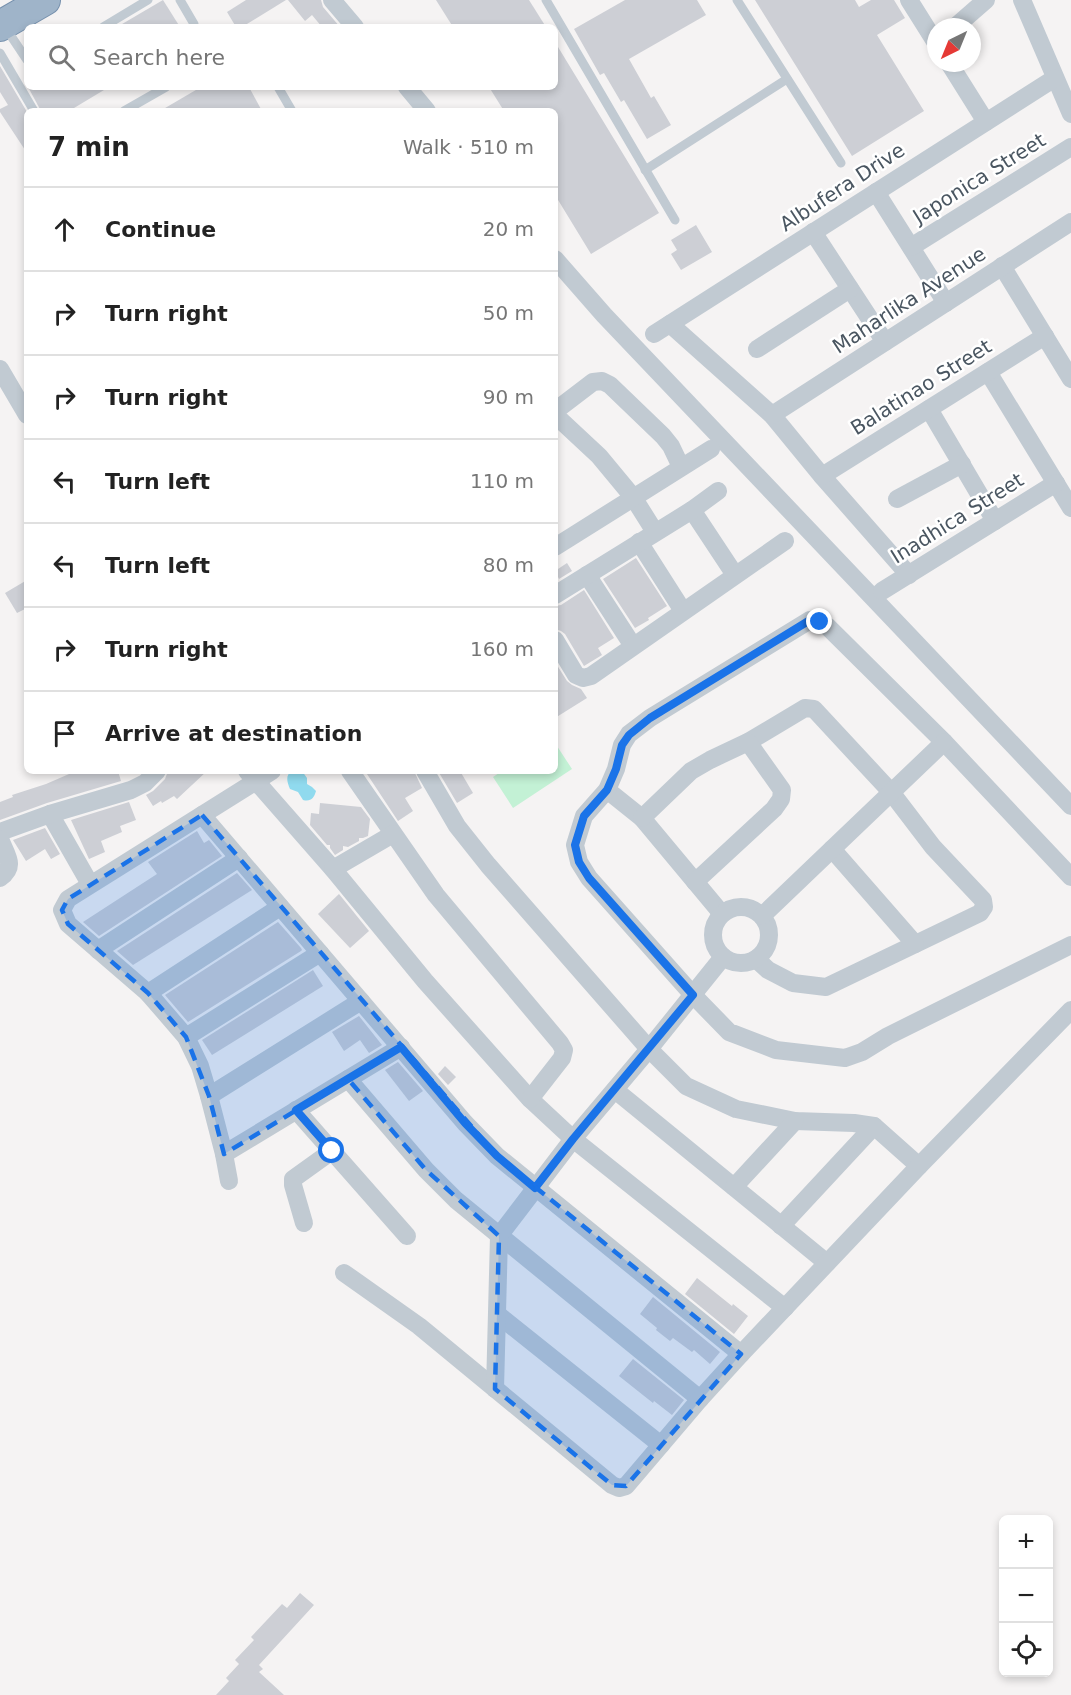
<!DOCTYPE html>
<meta charset="utf-8">
<style>
:root{--surface:#fff;--page:#f2f2f2;--text:#222;--muted:#767676;--line:#e0e0e0}
body{margin:0;font-family:"DejaVu Sans",sans-serif;background:var(--page);color:var(--text)}
.controls{position:absolute;right:18px;bottom:18px;display:grid;overflow:hidden;border-radius:9px;box-shadow:0 3px 9px #0003}
.controls button{width:54px;height:54px;display:grid;place-items:center;padding:0;border:0;border-bottom:2px solid var(--line);background:var(--surface);color:var(--text);font:30px sans-serif}
.compass{position:absolute;left:927px;top:18px;width:54px;height:54px;border-radius:50%;background:var(--surface);box-shadow:0 3px 9px #0003;rotate:223deg}
.stop{position:absolute;width:18px;height:18px;margin:-14px;border:4px solid #1a73e8;border-radius:50%;background:#fff}
.stop.end{background:#1a73e8;border-color:#fff;box-shadow:0 2px 6px #0008}
.list{margin:0;padding:0;list-style:none}
h2{display:flex;justify-content:space-between;align-items:center;height:78px;margin:0;padding:0 24px;font-size:26px}
h2 small{font-size:20px;font-weight:400;color:var(--muted)}
.list li{display:grid;grid-template-columns:39px 1fr auto;gap:18px;align-items:center;box-sizing:border-box;height:84px;padding:0 24px;border-top:2px solid var(--line)}
.list b{display:block;font-size:22px;white-space:nowrap}
.list em{font-size:20px;font-style:normal;color:var(--muted)}
.icon{flex:none;width:33px;height:33px;fill:none;stroke:currentColor;stroke-width:2;stroke-linecap:round;stroke-linejoin:round}
.map{position:relative;flex:none;width:1071px;height:1695px;overflow:hidden}
.search{position:absolute;background:var(--surface);box-shadow:0 3px 9px #0003;left:24px;top:24px;width:534px;height:66px;display:flex;align-items:center;gap:15px;box-sizing:border-box;padding:0 21px;border-radius:9px;color:var(--muted);font-size:22px}
.panel{position:absolute;background:var(--surface);box-shadow:0 3px 9px #0003;left:24px;top:108px;width:534px;height:666px;border-radius:9px}
.map>svg:first-child{display:block}
.green{fill:#c3f1d5}
.water{fill:#90daee}
.building{fill:#cdcfd5}
.lines{fill:none;stroke-linecap:round;stroke-linejoin:round}
.trunk-casing{stroke:#7690ad;stroke-width:32}
.service{stroke:#c1cad2;stroke-width:9}
.minor{stroke:#c1cad2;stroke-width:18}
.trunk{stroke:#9fb4c9;stroke-width:30}
.route{stroke:#1a73e8;stroke-width:8}
.marked{fill:#1a73e8;fill-opacity:0.2;stroke:#1a73e8;stroke-width:4.5;stroke-dasharray:12 8;stroke-linejoin:round}
.labels{text-anchor:middle;stroke-width:5;stroke-linejoin:round;paint-order:stroke}
.street-label{font-size:20px;fill:#4a5661;stroke:#fff}
</style>
<div class="map">
<svg width="1071" height="1695" viewBox="0 0 1071 1695">
<rect width="100%" height="100%" fill="#f5f3f3"/>
<!-- green -->
<polygon class="green" points="555,743 572,769 513,808 493,777 502,771 555,771"/>
<!-- water -->
<path class="water" d="M292 771H302L307 778V784L312 787 316 791C314 798 311 802 303 800L298 792 290 789C287 782 285 775 292 771Z"/>
<!-- building -->
<g class="building">
<polygon points="163,0 180,27 117,27"/>
<polygon points="246,0 286,0 242,27 236,27 227,12"/>
<polygon points="288,0 321,0 323,7 340,27 322,27 312,15 305,21"/>
<polygon points="436,0 529,0 546,27 453,27"/>
<polygon points="625,0 697,0 706,15 629,59 651,98 654,96 671,125 647,139 624,100 621,102 604,73 600,75 574,29"/>
<polygon points="755,0 855,0 859,7 871,0 894,0 905,18 877,35 924,111 852,156"/>
<polygon points="555,42 659,213 591,254 555,195 555,111 504,111 489,87 555,87"/>
<polygon points="0,66 27,112 27,153 0,112 0,109 8,105 0,92"/>
<polygon points="28,87 109,87 69,111 41,111"/>
<polygon points="201,87 249,87 262,111 160,111"/>
<polygon points="696,225 712,252 681,270 671,254 677,250 671,240"/>
<polygon points="636,558 667,606 648,618 649,620 635,628 603,579"/>
<polygon points="567,563 572,571 559,579 555,571"/>
<polygon points="27,580 27,608 17,613 5,593"/>
<polygon points="584,590 614,638 598,648 602,655 584,666 565,634 561,631 555,629 555,606 561,605"/>
<polygon points="555,662 567,681 572,685 581,689 587,698 555,718"/>
<polygon points="76,771 118,771 121,781 47,803 0,820 0,802 13,797 12,795 46,784"/>
<polygon points="168,771 207,771 177,799 174,796 162,803 161,801 153,806 146,795 153,791 165,779"/>
<polygon points="365,771 414,771 422,788 405,798 413,811 398,821"/>
<polygon points="438,771 460,771 473,793 457,803"/>
<polygon points="129,802 136,820 120,826 122,832 101,841 105,852 89,859 71,820"/>
<polygon points="320,803 361,807 370,819 368,836 363,838 359,838 359,841 348,847 343,846 343,850 335,855 330,848 330,845 327,845 310,825 311,813 319,814"/>
<polygon points="45,828 60,854 51,859 45,849 26,861 13,840"/>
<polygon points="197,831 204,843 209,840 222,856 99,936 83,922 157,874 148,862"/>
<polygon points="237,873 252,890 133,965 117,951"/>
<polygon points="339,894 369,931 350,948 318,914"/>
<polygon points="278,922 301,948 302,950 301,951 188,1022 165,995"/>
<polygon points="313,970 323,986 212,1055 202,1040"/>
<polygon points="359,1016 382,1045 369,1053 360,1040 344,1051 332,1032"/>
<polygon points="398,1062 423,1091 409,1101 385,1070"/>
<polygon points="445,1066 456,1077 448,1085 438,1074"/>
<polygon points="697,1278 732,1306 733,1304 748,1316 734,1334 685,1294"/>
<polygon points="653,1297 720,1352 710,1364 694,1350 692,1352 673,1338 670,1341 656,1330 657,1328 640,1314"/>
<polygon points="633,1359 684,1400 672,1415 654,1401 653,1403 619,1376"/>
<polygon points="300,1593 314,1605 259,1665 263,1669 259,1672 284,1695 216,1695 229,1681 226,1678 239,1664 235,1660 254,1640 251,1637 282,1604 287,1608"/>
</g>
<g class="lines">
<!-- trunk casing -->
<g class="trunk-casing">
<polyline id="trunk" points="0,26 45,0"/>
</g>
<!-- service -->
<g class="service">
<polyline points="180,0 194,24"/>
<polyline points="546,0 675,220"/>
<polyline points="737,0 841,163"/>
<polyline points="5,27 27,60"/>
<polyline points="103,27 148,0"/>
<polyline points="0,53 34,111"/>
<polyline points="278,87 292,111"/>
<polyline points="124,111 166,87"/>
<polyline points="645,170 787,79"/>
</g>
<!-- minor -->
<g class="minor">
<polyline points="332,0 355,27"/>
<polyline points="909,0 936,43"/>
<polyline points="1022,0 1071,114"/>
<polyline points="955,27 986,0"/>
<polyline points="949,63 986,122"/>
<polyline points="407,87 427,111"/>
<polyline points="876,192 946,303"/>
<polyline points="813,232 885,342"/>
<polyline points="911,247 1071,147"/>
<polyline points="555,259 604,315 1071,806"/>
<polyline points="1002,266 1071,379"/>
<polyline points="670,324 772,415 822,476 909,575"/>
<polyline points="654,334 1055,78"/>
<polyline points="757,349 850,289"/>
<polyline points="0,369 27,415"/>
<polyline points="988,372 1071,508"/>
<polyline points="929,409 995,521"/>
<polyline points="555,411 593,382 602,381 610,385 663,436 671,446 681,467"/>
<polyline points="555,415 599,456 633,497 655,532"/>
<polyline points="772,415 1071,222"/>
<polyline points="822,476 1045,336"/>
<polyline points="897,499 962,464"/>
<polyline points="692,510 735,575"/>
<polyline points="639,542 683,611"/>
<polyline points="555,547 711,449"/>
<polyline points="587,575 633,646"/>
<polyline points="882,591 1056,483"/>
<polyline points="555,595 692,510 718,491"/>
<polyline points="555,640 576,675 583,678 591,676 785,541"/>
<polyline points="247,771 333,869 425,981 530,1099 573,1139 785,1308"/>
<polyline points="272,771 68,899 62,910 68,924 148,993 186,1037 200,1066 209,1096 224,1154 401,1047"/>
<polyline points="350,771 436,895 560,1043 564,1050 562,1058 530,1099"/>
<polyline points="425,771 457,826 488,865 649,1049 686,1086 736,1109 795,1121 854,1123 874,1126 919,1166"/>
<polyline points="607,790 642,818 722,914"/>
<polyline points="50,814 90,884"/>
<polyline points="202,815 465,1123 497,1156 741,1354"/>
<polyline points="642,818 691,771 710,760 748,742 805,708 814,709 891,792 933,847 983,900 984,907 980,913 826,987 793,983 768,970 756,959"/>
<polyline points="0,832 50,814 131,790 145,783 157,771"/>
<path d="M0 839C6 855 17 866 0 878"/>
<polyline points="832,849 915,944"/>
<polyline points="333,869 393,834"/>
<polyline points="1071,877 944,742 828,627 820,622 810,620 650,718 629,734 622,745 616,769 607,790 584,816 575,845 579,862 589,878 693,995 729,1032 776,1050 845,1058 862,1052 888,1036 1071,945"/>
<polyline points="695,882 774,809 781,799 782,790 748,742"/>
<circle cx="741" cy="935" r="28"/>
<polyline points="762,916 944,742"/>
<polyline points="98,950 239,858"/>
<polyline points="148,993 280,907"/>
<polyline points="186,1037 320,953"/>
<polyline points="348,1079 426,1170 456,1200 700,1399"/>
<polyline points="615,1090 827,1263"/>
<polyline points="209,1096 361,1001"/>
<polyline points="296,1110 407,1236"/>
<polyline points="224,1154 229,1181"/>
<polyline points="734,1187 795,1121"/>
<polyline points="304,1223 293,1185 293,1179 332,1151"/>
<polyline points="781,1226 874,1126"/>
<polyline points="344,1273 419,1326 612,1485 619,1488 626,1486 700,1399 741,1354 919,1166 1071,1010"/>
<polyline points="497,1314 661,1445"/>
<polyline points="495,1389 499,1236 573,1139 649,1049 723,957"/>
</g>
<!-- trunk -->
<use href="#trunk" class="trunk"/>
</g>
<g class="lines">
<!-- route -->
<polyline class="route" points="332,1151 296,1110 401,1047 465,1123 497,1156 535,1188 573,1139 693,995 589,878 579,862 575,845 584,816 607,790 616,769 622,745 629,735 650,718 810,620 820,622"/>
</g>
<!-- marked area -->
<path class="marked" d="M202 815 497 1156 741 1354 626 1486 612 1485 495 1389 499 1236 426 1170 348 1079 224 1154 209 1096 186 1037 148 993 68 924 62 910 68 899Z"/>
<g class="labels">
<!-- street labels -->
<g class="street-label">
<text transform="translate(979 178) rotate(-32)" y="7">Japonica Street</text>
<text transform="translate(842 187) rotate(-33)" y="7">Albufera Drive</text>
<text transform="translate(909 300) rotate(-33)" y="7">Maharlika Avenue</text>
<text transform="translate(921 387) rotate(-32)" y="7">Balatinao Street</text>
<text transform="translate(957 518) rotate(-32)" y="7">Inadhica Street</text>
</g>
</g>
</svg>
<div class="controls">
<button>+</button>
<button>−</button>
<button><svg class="icon" aria-label="locate" viewBox="0 0 24 24"><circle cx="12" cy="12" r="6"/><path d="M12 2v4M12 18v4M2 12h4M18 12h4"/></svg></button>
</div>
<svg class="compass" viewBox="-18 -18 36 36"><path d="M0-13l5 13h-10z" fill="#e53935"/><path d="M0 13l5-13h-10z" fill="#767676"/></svg>
<div class="stop" style="left:332px;top:1151px"></div>
<div class="stop end" style="left:820px;top:622px"></div>
<div class="search"><svg class="icon" aria-label="search" viewBox="0 0 24 24"><circle cx="10" cy="10" r="6"/><path d="M15 15l6 6"/></svg>Search here</div>
<section class="panel">
<h2>7 min<small>Walk · 510 m</small></h2>
<ul class="list">
<li><svg class="icon" aria-label="ahead" viewBox="0 0 24 24"><path d="M12 20V5M6 11l6-6 6 6"/></svg><div><b>Continue</b></div><em>20 m</em></li>
<li><svg class="icon" aria-label="right" viewBox="0 0 24 24"><path d="M7 20v-9h11M14 6l5 5-5 5"/></svg><div><b>Turn right</b></div><em>50 m</em></li>
<li><svg class="icon" aria-label="right" viewBox="0 0 24 24"><path d="M7 20v-9h11M14 6l5 5-5 5"/></svg><div><b>Turn right</b></div><em>90 m</em></li>
<li><svg class="icon" aria-label="left" viewBox="0 0 24 24"><path d="M17 20v-9H6M10 6l-5 5 5 5"/></svg><div><b>Turn left</b></div><em>110 m</em></li>
<li><svg class="icon" aria-label="left" viewBox="0 0 24 24"><path d="M17 20v-9H6M10 6l-5 5 5 5"/></svg><div><b>Turn left</b></div><em>80 m</em></li>
<li><svg class="icon" aria-label="right" viewBox="0 0 24 24"><path d="M7 20v-9h11M14 6l5 5-5 5"/></svg><div><b>Turn right</b></div><em>160 m</em></li>
<li><svg class="icon" aria-label="arrive" viewBox="0 0 24 24"><path d="M6 21V4h12l-3 4 3 4H6"/></svg><div><b>Arrive at destination</b></div></li>
</ul>
</section>
</div>
